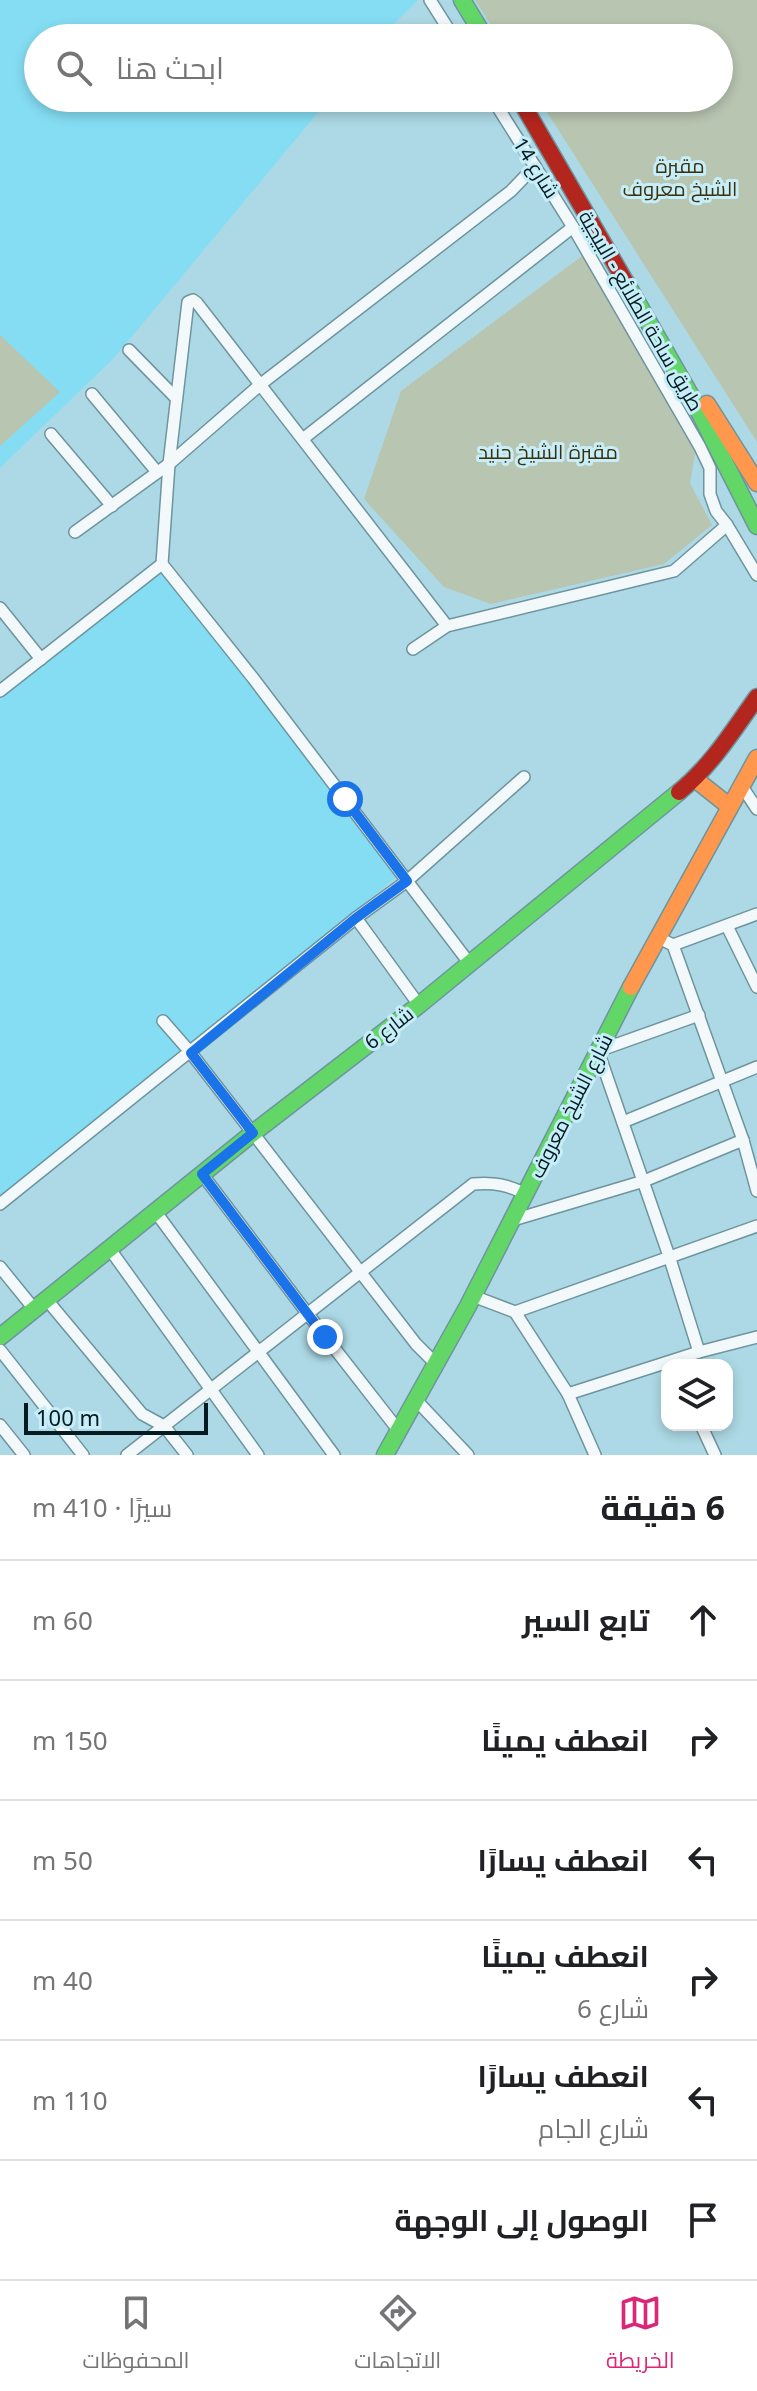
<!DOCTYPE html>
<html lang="ar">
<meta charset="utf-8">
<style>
:root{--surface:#fff;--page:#f2f2f2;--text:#202124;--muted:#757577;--line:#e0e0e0;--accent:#db2777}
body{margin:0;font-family:"Noto Sans",Cairo,sans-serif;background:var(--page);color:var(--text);direction:rtl}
.controls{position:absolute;right:24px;bottom:24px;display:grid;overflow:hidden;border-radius:16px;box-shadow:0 4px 12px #0003}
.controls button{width:72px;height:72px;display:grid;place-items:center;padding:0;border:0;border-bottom:2px solid var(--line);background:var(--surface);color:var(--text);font:40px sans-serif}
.scale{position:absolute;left:24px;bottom:20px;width:184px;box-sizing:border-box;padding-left:8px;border:4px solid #041c21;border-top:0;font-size:22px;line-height:28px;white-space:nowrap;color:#041c21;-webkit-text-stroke:6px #c7eef8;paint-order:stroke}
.stop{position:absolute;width:24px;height:24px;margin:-18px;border:6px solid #1a73e8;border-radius:50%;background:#fff}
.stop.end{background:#1a73e8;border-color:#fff;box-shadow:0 2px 8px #0008}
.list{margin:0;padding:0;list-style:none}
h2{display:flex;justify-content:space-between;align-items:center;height:104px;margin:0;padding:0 32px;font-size:34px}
h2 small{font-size:26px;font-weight:400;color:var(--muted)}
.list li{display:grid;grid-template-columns:52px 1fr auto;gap:24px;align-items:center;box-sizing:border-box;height:120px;padding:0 32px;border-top:2px solid var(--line)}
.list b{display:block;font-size:30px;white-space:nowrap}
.list p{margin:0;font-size:26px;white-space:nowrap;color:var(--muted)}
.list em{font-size:26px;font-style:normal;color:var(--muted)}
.icon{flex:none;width:44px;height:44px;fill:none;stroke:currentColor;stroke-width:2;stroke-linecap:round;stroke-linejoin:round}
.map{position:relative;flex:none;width:757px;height:1455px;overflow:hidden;direction:ltr}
.search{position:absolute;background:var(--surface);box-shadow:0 4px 12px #0003;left:24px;right:24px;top:24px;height:88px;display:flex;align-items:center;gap:20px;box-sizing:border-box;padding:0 28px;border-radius:44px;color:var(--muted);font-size:30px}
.sheet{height:824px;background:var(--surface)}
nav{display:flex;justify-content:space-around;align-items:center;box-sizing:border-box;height:112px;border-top:2px solid var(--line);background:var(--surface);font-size:22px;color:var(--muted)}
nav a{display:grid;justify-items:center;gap:4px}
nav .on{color:var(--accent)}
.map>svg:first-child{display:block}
.built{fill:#85ddf3}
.green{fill:#b8c5b1}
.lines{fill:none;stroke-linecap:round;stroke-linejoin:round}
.street-casing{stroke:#6e949e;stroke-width:14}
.fast-casing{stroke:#6e949e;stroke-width:19}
.slow-casing{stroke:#6e949e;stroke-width:19}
.jam-casing{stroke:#6e949e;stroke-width:19}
.street{stroke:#f3f9fb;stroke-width:11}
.fast{stroke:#63d668;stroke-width:16}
.slow{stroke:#ff974d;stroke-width:16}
.jam{stroke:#b3261e;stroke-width:16}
.route{stroke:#1a73e8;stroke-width:10}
.labels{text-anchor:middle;stroke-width:6;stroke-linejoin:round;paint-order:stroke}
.park-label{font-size:20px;fill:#39300c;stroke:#c7eef8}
.street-label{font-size:20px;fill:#041c21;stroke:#c7eef8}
</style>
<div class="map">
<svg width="757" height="1455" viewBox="0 0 757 1455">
<rect width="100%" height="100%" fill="#acd9e5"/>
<!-- built -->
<g class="built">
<polygon points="0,0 418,0 380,38 38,38 38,98 330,98 114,358 0,468"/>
<polygon points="162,564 400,874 0,1202 0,696"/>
</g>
<!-- green -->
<g class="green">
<polygon points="475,0 757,0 757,442 538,98 719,98 719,38 499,38"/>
<polygon points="586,253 698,437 690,483 712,525 664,564 491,604 444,587 364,499 401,391"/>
<polygon points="0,335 60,392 0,446"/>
</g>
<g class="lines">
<!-- street casing -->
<g class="street-casing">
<g id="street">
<polyline points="430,0 454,38"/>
<polyline points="492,98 573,227 700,447 710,468 710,494 716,511 727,525 757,575"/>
<polyline points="129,350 176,398"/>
<polyline points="92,394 157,472"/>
<polyline points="51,434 112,506"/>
<polyline points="304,438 573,227"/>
<polyline points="75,532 169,464 261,384 511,191 535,166"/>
<polyline points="0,608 41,659"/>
<polyline points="447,626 197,303 193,300 188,302 169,464 162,564 253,678 470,964"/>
<polyline points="413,649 447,626 674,571 727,525"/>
<polyline points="0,691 162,564"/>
<polyline points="741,785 757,809"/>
<polyline points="356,918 419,1005"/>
<polyline points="727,926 757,987"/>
<polyline points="657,937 673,945 743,1140 757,1191"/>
<polyline points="673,945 757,914"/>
<polyline points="163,1021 191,1053 416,1344 436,1364"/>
<polyline points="623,1122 757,1067"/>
<polyline points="202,1174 307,1313 399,1431"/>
<polyline points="0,1204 356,918 407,881 524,777"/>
<polyline points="155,1211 334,1455"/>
<polyline points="513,1220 644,1181 743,1140"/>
<polyline points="109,1248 258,1455"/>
<polyline points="0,1267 35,1310"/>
<polyline points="473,1296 515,1312 568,1394 595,1455"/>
<polyline points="47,1300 142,1414 164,1426 187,1455"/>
<polyline points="515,1312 757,1226"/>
<polyline points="0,1350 83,1455"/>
<polyline points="699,1352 670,1259 598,1051 699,1015"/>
<polyline points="568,1394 699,1352 757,1337"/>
<polyline points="417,1401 468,1455"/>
<polyline points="0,1425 24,1455"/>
<polyline points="701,1425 715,1455"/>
<path d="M127 1455 473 1184C494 1182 508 1185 526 1194"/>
</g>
</g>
<!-- fast casing -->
<g class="fast-casing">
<g id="fast">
<polyline points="462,0 485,38"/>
<polyline points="625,281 692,398 757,526"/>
<polyline points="0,1337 253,1133 419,1005 679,792"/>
<polyline points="385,1455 468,1306 631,987"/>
</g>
</g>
<!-- slow casing -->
<g class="slow-casing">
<g id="slow">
<polyline points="707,404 757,483"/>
<polyline points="695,779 729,806"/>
<polyline points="631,987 757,758"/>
</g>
</g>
<!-- jam casing -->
<g class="jam-casing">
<g id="jam">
<polyline points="519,98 625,281"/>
<path d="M679 792C711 766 733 731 757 697"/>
</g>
</g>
<!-- street -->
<use href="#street" class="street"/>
<!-- fast -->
<use href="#fast" class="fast"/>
<!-- slow -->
<use href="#slow" class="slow"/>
<!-- jam -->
<use href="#jam" class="jam"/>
</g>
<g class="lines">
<!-- route -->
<polyline class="route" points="325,1337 202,1174 253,1133 191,1053 356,918 407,881 345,799"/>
</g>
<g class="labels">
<!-- park labels -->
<g class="park-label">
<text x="680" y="173">مقبرة<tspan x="680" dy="23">الشيخ معروف</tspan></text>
<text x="548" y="459">مقبرة الشيخ جنيد</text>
</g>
<!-- street labels -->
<g class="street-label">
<text transform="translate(536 168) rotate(58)" y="7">شارع 14</text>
<text transform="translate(641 311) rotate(60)" y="7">طريق ساحة الطلائع - البيجية</text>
<text transform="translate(389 1028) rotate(-38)" y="7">شارع 6</text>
<text transform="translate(571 1106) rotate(-63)" y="7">شارع الشيخ معروف</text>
</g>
</g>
</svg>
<div class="controls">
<button><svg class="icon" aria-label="layers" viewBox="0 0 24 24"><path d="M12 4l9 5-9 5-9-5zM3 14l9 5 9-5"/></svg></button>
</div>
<div class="scale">100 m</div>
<div class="stop" style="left:345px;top:799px"></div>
<div class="stop end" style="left:325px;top:1337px"></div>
<div class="search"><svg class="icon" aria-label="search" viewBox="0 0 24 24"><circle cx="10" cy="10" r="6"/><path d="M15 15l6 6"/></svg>ابحث هنا</div>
</div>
<section class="sheet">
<h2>6 دقيقة<small>سيرًا · 410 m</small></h2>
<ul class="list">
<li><svg class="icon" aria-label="ahead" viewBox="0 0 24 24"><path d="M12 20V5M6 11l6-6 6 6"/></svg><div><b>تابع السير</b></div><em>60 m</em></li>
<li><svg class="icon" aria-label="right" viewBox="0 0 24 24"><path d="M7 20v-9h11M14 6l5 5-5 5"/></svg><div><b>انعطف يمينًا</b></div><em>150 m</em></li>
<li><svg class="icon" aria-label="left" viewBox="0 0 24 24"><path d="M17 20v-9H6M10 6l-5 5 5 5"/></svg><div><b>انعطف يسارًا</b></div><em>50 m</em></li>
<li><svg class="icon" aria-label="right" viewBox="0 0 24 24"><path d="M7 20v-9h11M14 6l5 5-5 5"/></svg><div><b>انعطف يمينًا</b><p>شارع 6</p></div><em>40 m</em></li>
<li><svg class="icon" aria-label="left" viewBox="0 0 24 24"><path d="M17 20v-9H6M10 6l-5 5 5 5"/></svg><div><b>انعطف يسارًا</b><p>شارع الجام</p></div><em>110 m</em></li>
<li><svg class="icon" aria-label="arrive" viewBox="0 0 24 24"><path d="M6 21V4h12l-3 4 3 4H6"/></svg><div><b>الوصول إلى الوجهة</b></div></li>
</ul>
</section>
<nav>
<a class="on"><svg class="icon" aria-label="map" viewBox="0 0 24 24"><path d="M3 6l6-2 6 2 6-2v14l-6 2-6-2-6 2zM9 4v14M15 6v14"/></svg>الخريطة</a>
<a><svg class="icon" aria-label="directions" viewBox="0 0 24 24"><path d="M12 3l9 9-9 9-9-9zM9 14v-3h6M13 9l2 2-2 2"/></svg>الاتجاهات</a>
<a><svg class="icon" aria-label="saved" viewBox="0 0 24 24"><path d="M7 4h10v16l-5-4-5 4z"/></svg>المحفوظات</a>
</nav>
